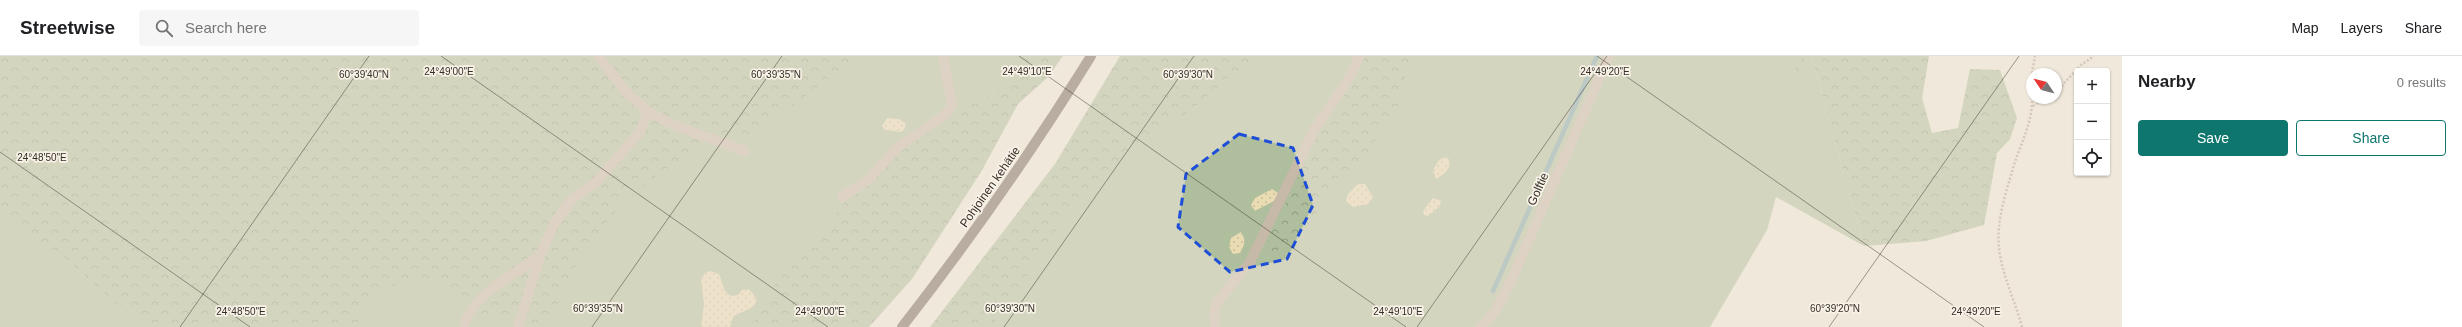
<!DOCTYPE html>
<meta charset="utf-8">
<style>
:root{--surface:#fff;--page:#f6f6f6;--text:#202124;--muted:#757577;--line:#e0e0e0;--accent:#0f766e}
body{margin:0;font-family:Helvetica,sans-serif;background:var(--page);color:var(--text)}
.controls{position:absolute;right:12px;top:12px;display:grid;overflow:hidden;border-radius:4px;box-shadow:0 1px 3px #0004}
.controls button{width:36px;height:36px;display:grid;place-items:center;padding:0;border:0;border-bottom:1px solid var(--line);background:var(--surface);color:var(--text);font:20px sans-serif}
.compass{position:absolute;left:2026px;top:12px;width:36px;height:36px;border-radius:50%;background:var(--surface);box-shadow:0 1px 3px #0004;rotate:305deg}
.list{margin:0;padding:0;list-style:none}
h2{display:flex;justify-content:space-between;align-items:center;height:52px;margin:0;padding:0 16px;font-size:17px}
h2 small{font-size:13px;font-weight:400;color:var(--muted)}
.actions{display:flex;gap:8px;padding:12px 16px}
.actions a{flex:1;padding:9px 0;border:1px solid var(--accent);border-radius:4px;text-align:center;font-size:14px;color:var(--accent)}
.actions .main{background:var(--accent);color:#fff}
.icon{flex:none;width:22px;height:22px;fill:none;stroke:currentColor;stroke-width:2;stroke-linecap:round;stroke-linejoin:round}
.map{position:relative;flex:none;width:2122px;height:271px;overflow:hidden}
header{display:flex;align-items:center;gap:24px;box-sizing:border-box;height:56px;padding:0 20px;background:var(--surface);border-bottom:1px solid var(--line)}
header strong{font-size:19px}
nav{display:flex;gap:22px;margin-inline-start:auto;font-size:14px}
.search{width:280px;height:36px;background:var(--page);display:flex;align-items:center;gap:10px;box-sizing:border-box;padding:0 14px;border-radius:4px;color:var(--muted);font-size:15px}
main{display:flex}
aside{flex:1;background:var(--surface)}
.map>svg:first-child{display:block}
.green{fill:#afbe9c}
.forest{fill:url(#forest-crowns)}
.sand{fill:url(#sand-dots)}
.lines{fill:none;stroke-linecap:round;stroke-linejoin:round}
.stream{stroke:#7ca4ab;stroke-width:4.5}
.path{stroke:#b2a392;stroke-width:2.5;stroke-dasharray:2 2;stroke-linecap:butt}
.minor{stroke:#c7b9a8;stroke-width:10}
.major{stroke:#75655a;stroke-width:10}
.marked{fill:none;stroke:#1d4ed8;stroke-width:3;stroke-dasharray:8 5;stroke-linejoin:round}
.ticks{fill:none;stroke:#342d28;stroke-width:1;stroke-opacity:0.45}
.labels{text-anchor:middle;stroke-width:3.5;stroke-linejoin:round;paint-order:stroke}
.street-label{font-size:12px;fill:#342d28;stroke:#f8f2e7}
.ticks-label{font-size:10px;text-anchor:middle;fill:#342d28;stroke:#f8f2e7;stroke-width:3.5;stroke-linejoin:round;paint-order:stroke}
</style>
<header>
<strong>Streetwise</strong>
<div class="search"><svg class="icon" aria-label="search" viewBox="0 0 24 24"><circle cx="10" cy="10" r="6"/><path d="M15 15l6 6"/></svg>Search here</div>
<nav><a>Map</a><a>Layers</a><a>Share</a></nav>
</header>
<main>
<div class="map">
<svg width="2122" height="271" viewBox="0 0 2122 271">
<defs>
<pattern id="forest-crowns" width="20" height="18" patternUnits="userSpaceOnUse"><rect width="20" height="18" fill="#afbe9c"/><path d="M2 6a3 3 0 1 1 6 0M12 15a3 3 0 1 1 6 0" fill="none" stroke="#8f9b7f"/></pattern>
<pattern id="sand-dots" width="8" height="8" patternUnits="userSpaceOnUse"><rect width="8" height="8" fill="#e9dcb3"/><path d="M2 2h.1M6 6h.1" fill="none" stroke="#c8bd9a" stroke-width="1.8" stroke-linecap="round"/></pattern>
</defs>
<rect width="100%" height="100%" fill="#f0e8db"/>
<!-- green -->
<g class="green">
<polygon points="0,0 1026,0 1021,13 980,46 802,271 0,271"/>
<polygon points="1207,0 1811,0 1864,190 1776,141 1767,174 1710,271 964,271"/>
</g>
<!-- forest -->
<g class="forest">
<path d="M0 0H858L747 85 731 76C698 92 643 126 618 153 610 161 604 171 598 180 575 211 560 232 551 271H523L526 260 508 264 484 260 471 243 415 219 362 245 358 271H146L111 243 65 202 17 171 0 153Z"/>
<polygon points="1026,0 1063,0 1047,22 1018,48 981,116 912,223 869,271 749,271 766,249 779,218 799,204 809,188 827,172 847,142 900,95 946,61 973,47 980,46 1021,13"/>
<polygon points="1120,0 1260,0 1231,20 1190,55 1147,82 1077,146 1044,191 1022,229 991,271 930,271 1055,108"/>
<polygon points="1365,0 1411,0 1398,51 1364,103 1339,121 1307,172 1283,192 1260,201 1316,83 1359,17"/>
<polygon points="1791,0 1805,0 1800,27"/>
<polygon points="1811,0 1929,0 1922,42 1932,77 1958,72 1970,13 2000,14 2017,62 2010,83 1997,97 1984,169 1926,185 1864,190"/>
</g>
<!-- sand -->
<g class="sand">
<polygon points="887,62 899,63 906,68 904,74 900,76 885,74 882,70"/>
<path d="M1445 101 1448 102C1453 111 1444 119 1436 123L1433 114 1439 104Z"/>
<polygon points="1358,128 1365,128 1373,141 1368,148 1353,151 1346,145 1348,138"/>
<polygon points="1272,133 1278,137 1274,145 1255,155 1251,149 1255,142"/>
<polygon points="1433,142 1441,145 1440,150 1428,160 1424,159 1423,155"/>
<path d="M1241 176C1246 184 1245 188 1240 197L1233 198 1229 191 1231 182Z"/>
<path d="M711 215 719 218 725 235 731 240 738 239 742 234 748 233C770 251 741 254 733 261L730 271H701L704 248 701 224 705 217Z"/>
</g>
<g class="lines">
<!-- stream -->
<polyline class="stream" points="1493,235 1597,0"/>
<!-- path -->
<g class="path">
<polyline points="2056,36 2081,9 2094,0"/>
<polyline points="2032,41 2031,23 2035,0"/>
<polyline points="2033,50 2046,42"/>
<path d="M2022 271C2013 237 1995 207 1999 171 2001 151 2008 129 2014 109 2021 87 2033 65 2032 42"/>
</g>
<!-- minor -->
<g class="minor">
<polyline points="648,55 671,68 745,95"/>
<polyline points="842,141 869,123 897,92 946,58 952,49 943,0"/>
<path d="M465 267C476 236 514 218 540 200"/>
<polyline points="518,271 540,200 554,168 571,144 596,126 640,76 648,55 627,37 598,0"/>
<polyline points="1215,271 1214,256 1218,245 1250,206 1314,74 1351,19 1359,0"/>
<polyline points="1481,271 1496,254 1510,227 1609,0"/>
</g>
<!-- major -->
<path class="major" d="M902 271C970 184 1033 94 1091 0"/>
</g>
<!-- marked area -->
<path d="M0 0H2122V271H0ZM1239 78 1293 92 1313 149 1287 203 1230 216 1178 171 1186 118Z" fill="#f0e8db" fill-opacity=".55" fill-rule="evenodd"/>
<path class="marked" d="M1239 78 1293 92 1313 149 1287 203 1230 216 1178 171 1186 118Z"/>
<!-- ticks -->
<path class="ticks" d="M441 0 828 271M1019 0 1406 271M1597 0 1984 271M0 96 250 271M180 271 369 0M592 271 782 0M1004 271 1194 0M1417 271 1607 0M1829 271 2019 0"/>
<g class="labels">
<!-- street labels -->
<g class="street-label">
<text transform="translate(990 131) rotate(-55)" y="4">Pohjoinen kehätie</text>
<text transform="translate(1538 133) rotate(-66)" y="4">Golftie</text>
</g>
</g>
<g class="ticks-label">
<text x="449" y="19">24°49'00"E</text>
<text x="1027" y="19">24°49'10"E</text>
<text x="1605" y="19">24°49'20"E</text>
<text x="364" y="22">60°39'40"N</text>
<text x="776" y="22">60°39'35"N</text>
<text x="1188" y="22">60°39'30"N</text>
<text x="42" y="105">24°48'50"E</text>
<text x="598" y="256">60°39'35"N</text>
<text x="1010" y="256">60°39'30"N</text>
<text x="1835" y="256">60°39'20"N</text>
<text x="241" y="259">24°48'50"E</text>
<text x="820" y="259">24°49'00"E</text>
<text x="1398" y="259">24°49'10"E</text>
<text x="1976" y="259">24°49'20"E</text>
</g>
</svg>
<div class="controls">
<button>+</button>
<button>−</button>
<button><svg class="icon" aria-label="locate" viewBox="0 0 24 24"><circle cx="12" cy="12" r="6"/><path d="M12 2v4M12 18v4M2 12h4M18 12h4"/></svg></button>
</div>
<svg class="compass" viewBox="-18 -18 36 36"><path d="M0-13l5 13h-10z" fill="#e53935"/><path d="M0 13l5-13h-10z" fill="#757577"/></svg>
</div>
<aside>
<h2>Nearby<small>0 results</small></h2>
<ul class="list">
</ul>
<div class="actions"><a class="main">Save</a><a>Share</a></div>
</aside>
</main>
